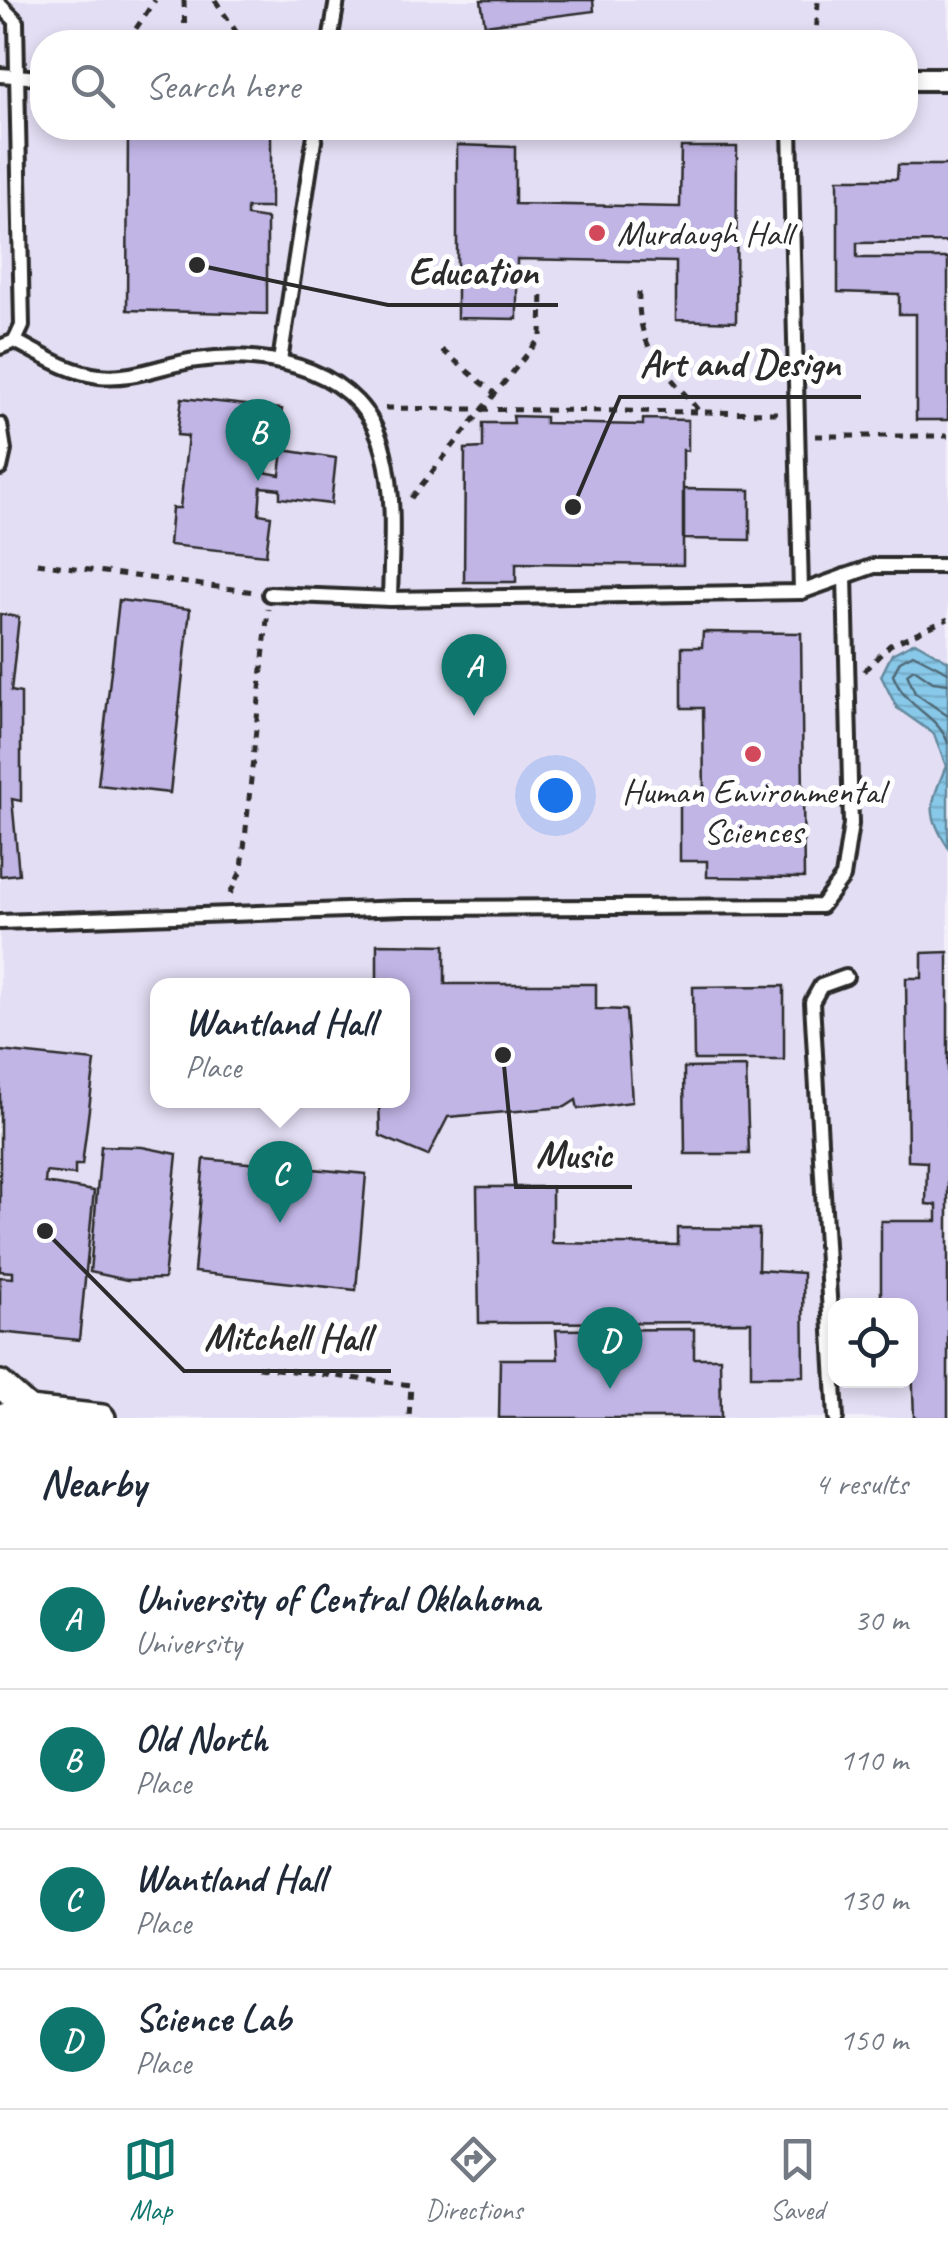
<!DOCTYPE html>
<style>
:root{--surface:#fff;--page:#f6f6f7;--text:#1f2937;--muted:#747a83;--line:#e0e1e3;--accent:#0f766e}
body{margin:0;font-family:Caveat,sans-serif;background:var(--page);color:var(--text)}
.controls{position:absolute;right:30px;bottom:30px;display:grid;overflow:hidden;border-radius:20px;box-shadow:0 5px 15px #0003}
.controls button{width:90px;height:90px;display:grid;place-items:center;padding:0;border:0;border-bottom:2px solid var(--line);background:var(--surface);color:var(--text);font:50px sans-serif}
.you{position:absolute;left:555px;top:795px;width:35px;height:35px;margin:-25px;border:8px solid #fff;border-radius:50%;background:#1a73e8;box-shadow:0 0 0 15px #1a73e833}
.badge{display:grid;place-items:center;width:65px;height:65px;border-radius:50%;background:var(--accent);color:#fff;font-size:32px;font-weight:700}
.pin{position:absolute;translate:-50% -82px;filter:drop-shadow(0 2px 5px #0008)}
.pin::after{content:'';position:absolute;top:52px;width:35px;height:30px;background:inherit;clip-path:polygon(0 0,100% 0,50% 100%)}
.popup{position:absolute;left:150px;top:978px;width:260px;height:130px;box-sizing:border-box;display:grid;place-content:center;border-radius:20px;background:var(--surface);filter:drop-shadow(0 2px 8px #0005);font-size:32px;white-space:nowrap;color:var(--muted)}
.popup b{font-size:38px;color:var(--text)}
.popup::after{content:'';position:absolute;left:50%;top:100%;margin-left:-20px;border:20px solid transparent;border-top-color:var(--surface)}
.list{margin:0;padding:0;list-style:none}
h2{display:flex;justify-content:space-between;align-items:center;height:130px;margin:0;padding:0 40px;font-size:42px}
h2 small{font-size:32px;font-weight:400;color:var(--muted)}
.list li{display:grid;grid-template-columns:65px 1fr auto;gap:30px;align-items:center;box-sizing:border-box;height:140px;padding:0 40px;border-top:2px solid var(--line)}
.list b{display:block;font-size:38px;white-space:nowrap}
.list p{margin:0;font-size:32px;white-space:nowrap;color:var(--muted)}
.list em{font-size:32px;font-style:normal;color:var(--muted)}
.icon{flex:none;width:55px;height:55px;fill:none;stroke:currentColor;stroke-width:2;stroke-linecap:round;stroke-linejoin:round}
.map{position:relative;flex:none;width:948px;height:1418px;overflow:hidden}
.search{position:absolute;background:var(--surface);box-shadow:0 5px 15px #0003;left:30px;right:30px;top:30px;height:110px;display:flex;align-items:center;gap:25px;box-sizing:border-box;padding:0 35px;border-radius:40px;color:var(--muted);font-size:38px}
.sheet{height:690px;background:var(--surface)}
nav{display:flex;justify-content:space-around;align-items:center;box-sizing:border-box;height:140px;border-top:2px solid var(--line);background:var(--surface);font-size:28px;color:var(--muted)}
nav a{display:grid;justify-items:center;gap:5px}
nav .on{color:var(--accent)}
.map>svg:first-child{display:block}
.built{fill:#e4def4;fill-rule:evenodd}
.water{fill:url(#water-rules);stroke:#63899d;stroke-width:2.5}
.lines{fill:none;stroke-linecap:round;stroke-linejoin:round}
.shore{stroke:#506a77;stroke-width:2.5}
.building{fill:#c1b5e6;stroke:#2b2b2b;stroke-width:2.5}
.service-casing{stroke:#2b2b2b;stroke-width:20}
.pedestrian-casing{stroke:#2b2b2b;stroke-width:28}
.minor-casing{stroke:#2b2b2b;stroke-width:32}
.path{stroke:#2b2b2b;stroke-width:5;stroke-dasharray:8 8;stroke-linecap:butt}
.service{stroke:#fff;stroke-width:12}
.pedestrian{stroke:#fff;stroke-width:20}
.minor{stroke:#fff;stroke-width:25}
.poi-dot{fill:#d1495b;stroke:#fff;stroke-width:4}
.labels{text-anchor:middle;stroke-width:10;stroke-linejoin:round;paint-order:stroke}
.poi-label{font-size:35px;fill:#2b2b2b;stroke:#fff;text-anchor:start}
.leader{fill:none;stroke:#2b2b2b;stroke-width:4}
.callout-dot{fill:#2b2b2b;stroke:#fff;stroke-width:4}
.callout-label{font-size:38px;text-anchor:middle;font-weight:bold;fill:#2b2b2b;stroke:#fff;stroke-width:10;stroke-linejoin:round;paint-order:stroke}
</style>
<div class="map">
<svg width="948" height="1418" viewBox="0 0 948 1418">
<defs>
<pattern id="water-rules" width="6" height="5" patternUnits="userSpaceOnUse" patternTransform="scale(2.5)"><rect width="6" height="5" fill="#88c8e9"/><path d="M0 2.5h6" fill="none" stroke="#76acc8"/></pattern>
</defs>
<rect width="100%" height="100%" fill="#f3f0fa"/>
<filter id="ink" filterUnits="userSpaceOnUse"><feTurbulence type="fractalNoise" baseFrequency=".01" numOctaves="2"/><feDisplacementMap in="SourceGraphic" scale="20" xChannelSelector="R" yChannelSelector="G"/><feConvolveMatrix kernelMatrix="1 2 1 2 8 2 1 2 1" color-interpolation-filters="sRGB"/></filter>
<g filter="url(#ink)">
<!-- built -->
<path class="built" d="M0 0H948V1418H0ZM42 42H906V128H42ZM158 986H402V1100H158ZM836 1306H910V1380H836Z"/>
<!-- water -->
<path class="water" d="M915 642 948 661V847C925 812 931 803 946 766L934 734 897 708 881 676 892 654Z"/>
<g class="lines">
<!-- shore -->
<g class="shore">
<path d="M948 672 913 654 900 661 893 675C907 711 937 713 948 743"/>
<polyline points="948,684 933,682 914,669 907,674 915,693 948,716"/>
</g>
</g>
<!-- building -->
<g class="building">
<polygon points="481,0 593,0 594,11 485,25"/>
<polygon points="128,129 271,132 271,208 247,208 247,216 267,219 267,314 127,310"/>
<polygon points="457,145 515,147 515,204 680,207 681,147 737,147 736,322 676,320 676,262 517,259 517,319 457,318"/>
<polygon points="898,165 948,165 948,242 857,243 857,258 948,258 948,420 916,420 916,314 899,314 899,294 838,292 838,179 897,179"/>
<polygon points="182,398 282,409 278,446 265,444 263,472 280,475 283,450 336,458 331,504 280,498 280,489 261,487 259,514 271,516 266,555 169,545 172,508 180,508 188,436 177,435"/>
<polygon points="513,416 545,417 545,423 643,425 643,419 688,420 688,451 683,450 683,565 516,563 516,582 464,582 465,449 483,448 483,423 514,423"/>
<polygon points="684,489 750,490 750,540 684,539"/>
<polygon points="119,600 190,609 170,793 98,785"/>
<polygon points="0,614 19,617 11,691 21,693 21,801 12,799 19,874 0,876"/>
<polygon points="703,632 801,633 804,878 707,877 707,861 680,861 680,801 704,801 703,708 682,708 682,647 702,647"/>
<polygon points="377,944 445,945 445,984 596,984 596,1009 626,1010 632,1102 578,1109 576,1100 565,1107 448,1117 428,1156 380,1136 379,1100 402,1100 402,986 377,986"/>
<polygon points="948,952 948,1418 914,1418 910,1306 881,1306 881,1221 937,1221 937,1205 926,1204 927,1162 908,1161 906,978 922,978 922,953"/>
<polygon points="784,986 784,1060 694,1060 693,987"/>
<polygon points="0,1051 95,1061 82,1165 75,1165 75,1175 46,1172 45,1183 94,1191 79,1340 0,1332 0,1277 13,1278 13,1272 0,1271"/>
<polygon points="746,1067 749,1154 685,1154 684,1068"/>
<polygon points="101,1146 142,1147 177,1154 164,1279 127,1280 90,1272"/>
<polygon points="204,1159 366,1174 356,1290 194,1272"/>
<polygon points="477,1187 552,1187 552,1243 678,1245 678,1228 759,1229 758,1270 803,1273 804,1376 751,1376 751,1322 479,1323"/>
<polygon points="694,1329 694,1358 720,1358 721,1418 499,1418 500,1359 558,1359 556,1330"/>
</g>
<g class="lines">
<!-- service casing -->
<g class="service-casing">
<g id="service">
<polyline points="0,5 16,21 22,326 15,341 0,347"/>
<polyline points="330,42 337,0"/>
<polyline points="0,75 42,78"/>
<polyline points="790,128 801,592"/>
<path d="M15 341C42 355 68 372 99 376 135 380 163 364 197 360 272 349 364 370 384 453 396 500 391 551 390 599"/>
<polyline points="280,361 316,128"/>
<polyline points="0,425 4,450 0,468"/>
<polyline points="270,594 390,599 801,592 874,566 948,566"/>
<polyline points="0,922 405,908 821,906 843,877 851,824 845,576"/>
<polyline points="836,1418 812,1002 821,986 846,977"/>
</g>
</g>
<!-- pedestrian casing -->
<g class="pedestrian-casing">
<polyline id="pedestrian" points="906,79 948,79"/>
</g>
<!-- minor casing -->
<g class="minor-casing">
<g id="minor">
<polyline points="0,1384 29,1410"/>
<polyline points="0,1417 29,1410 102,1418"/>
</g>
</g>
<!-- path -->
<g class="path">
<polyline points="184,0 185,42"/>
<polyline points="215,0 243,42"/>
<polyline points="127,42 155,0"/>
<polyline points="816,42 818,0"/>
<path d="M639 292C637 351 663 366 698 410"/>
<polyline points="442,350 494,393"/>
<polyline points="385,408 778,413"/>
<polyline points="815,436 948,436"/>
<polyline points="411,498 541,337 542,287"/>
<polyline points="37,563 255,592"/>
<polyline points="864,671 890,645 948,619"/>
<polyline points="230,894 242,869 268,609"/>
<polyline points="258,1367 411,1385 409,1418"/>
</g>
<!-- service -->
<use href="#service" class="service"/>
<!-- pedestrian -->
<use href="#pedestrian" class="pedestrian"/>
<!-- minor -->
<use href="#minor" class="minor"/>
</g>
</g>
<!-- markers -->
<g class="poi-dot">
<circle cx="597" cy="233" r="10"/>
<circle cx="753" cy="754" r="10"/>
</g>
<g class="labels">
<!-- poi labels -->
<g class="poi-label">
<text x="617" y="245">Murdaugh Hall</text>
<text x="753" y="803" text-anchor="middle">Human Environmental<tspan x="753" dy="40">Sciences</tspan></text>
</g>
</g>
<!-- callouts -->
<path class="leader" d="M197 265L388 305H558M573 507L620 397H861M503 1055L516 1187H632M45 1231L184 1371H391"/>
<g class="callout-dot">
<circle cx="197" cy="265" r="10"/>
<circle cx="573" cy="507" r="10"/>
<circle cx="503" cy="1055" r="10"/>
<circle cx="45" cy="1231" r="10"/>
</g>
<g class="callout-label">
<text x="473" y="284">Education</text>
<text x="740" y="376">Art and Design</text>
<text x="574" y="1167">Music</text>
<text x="287" y="1350">Mitchell Hall</text>
</g>
</svg>
<div class="controls">
<button><svg class="icon" aria-label="locate" viewBox="0 0 24 24"><circle cx="12" cy="12" r="6"/><path d="M12 2v4M12 18v4M2 12h4M18 12h4"/></svg></button>
</div>
<div class="you"></div>
<div class="pin badge" style="left:474px;top:716px">A</div>
<div class="pin badge" style="left:258px;top:481px">B</div>
<div class="pin badge" style="left:280px;top:1223px">C</div>
<div class="popup"><b>Wantland Hall</b>Place</div>
<div class="pin badge" style="left:610px;top:1389px">D</div>
<div class="search"><svg class="icon" aria-label="search" viewBox="0 0 24 24"><circle cx="10" cy="10" r="6"/><path d="M15 15l6 6"/></svg>Search here</div>
</div>
<section class="sheet">
<h2>Nearby<small>4 results</small></h2>
<ul class="list">
<li><span class="badge">A</span><div><b>University of Central Oklahoma</b><p>University</p></div><em>30 m</em></li>
<li><span class="badge">B</span><div><b>Old North</b><p>Place</p></div><em>110 m</em></li>
<li><span class="badge">C</span><div><b>Wantland Hall</b><p>Place</p></div><em>130 m</em></li>
<li><span class="badge">D</span><div><b>Science Lab</b><p>Place</p></div><em>150 m</em></li>
</ul>
</section>
<nav>
<a class="on"><svg class="icon" aria-label="map" viewBox="0 0 24 24"><path d="M3 6l6-2 6 2 6-2v14l-6 2-6-2-6 2zM9 4v14M15 6v14"/></svg>Map</a>
<a><svg class="icon" aria-label="directions" viewBox="0 0 24 24"><path d="M12 3l9 9-9 9-9-9zM9 14v-3h6M13 9l2 2-2 2"/></svg>Directions</a>
<a><svg class="icon" aria-label="saved" viewBox="0 0 24 24"><path d="M7 4h10v16l-5-4-5 4z"/></svg>Saved</a>
</nav>
